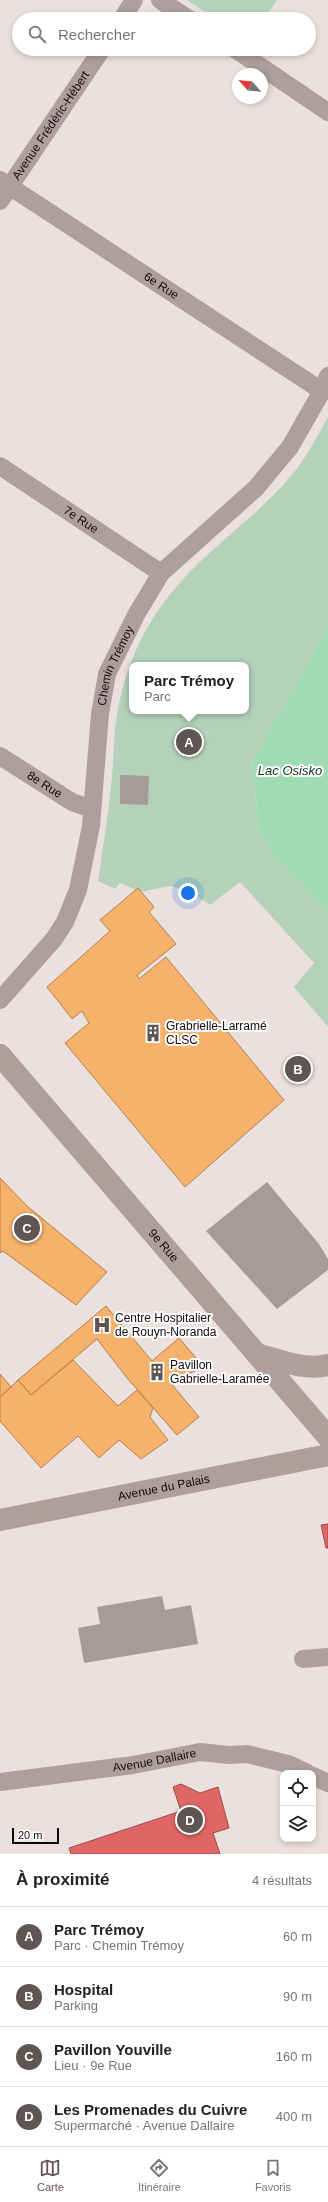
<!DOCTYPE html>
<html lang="fr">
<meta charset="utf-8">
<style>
:root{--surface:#fff;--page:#f6f6f6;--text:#222;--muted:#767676;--line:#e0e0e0;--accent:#5e5554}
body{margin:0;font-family:Helvetica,sans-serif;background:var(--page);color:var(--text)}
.controls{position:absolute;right:12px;bottom:12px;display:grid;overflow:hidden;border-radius:8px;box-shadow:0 2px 6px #0003}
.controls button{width:36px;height:36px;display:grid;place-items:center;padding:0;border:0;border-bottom:1px solid var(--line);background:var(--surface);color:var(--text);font:20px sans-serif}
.compass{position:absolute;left:232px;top:68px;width:36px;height:36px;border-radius:50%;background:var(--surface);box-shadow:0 2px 6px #0003;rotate:297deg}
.scale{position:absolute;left:12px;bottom:10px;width:47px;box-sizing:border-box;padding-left:4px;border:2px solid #120a0a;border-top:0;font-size:11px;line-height:14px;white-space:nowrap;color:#120a0a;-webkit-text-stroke:3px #fff;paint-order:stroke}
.you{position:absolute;left:188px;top:893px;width:14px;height:14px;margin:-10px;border:3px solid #fff;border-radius:50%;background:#1a73e8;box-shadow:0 0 0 6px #1a73e833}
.badge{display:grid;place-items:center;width:26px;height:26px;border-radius:50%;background:var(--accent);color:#fff;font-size:13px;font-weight:700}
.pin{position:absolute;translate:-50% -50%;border:2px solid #fff;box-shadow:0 1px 4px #0006}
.popup{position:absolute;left:129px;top:662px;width:120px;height:52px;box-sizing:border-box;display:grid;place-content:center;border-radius:8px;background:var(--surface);filter:drop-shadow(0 1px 3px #0005);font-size:13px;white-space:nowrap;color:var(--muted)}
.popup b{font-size:15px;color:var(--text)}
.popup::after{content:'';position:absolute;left:50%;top:100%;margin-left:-8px;border:8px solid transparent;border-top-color:var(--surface)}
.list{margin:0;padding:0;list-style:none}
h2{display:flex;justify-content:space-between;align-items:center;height:52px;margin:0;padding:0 16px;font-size:17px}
h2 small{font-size:13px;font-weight:400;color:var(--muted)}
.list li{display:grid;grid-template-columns:26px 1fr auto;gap:12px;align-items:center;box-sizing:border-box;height:60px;padding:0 16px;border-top:1px solid var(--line)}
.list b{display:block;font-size:15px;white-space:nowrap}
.list p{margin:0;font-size:13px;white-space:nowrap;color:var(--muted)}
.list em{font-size:13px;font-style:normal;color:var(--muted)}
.icon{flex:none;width:22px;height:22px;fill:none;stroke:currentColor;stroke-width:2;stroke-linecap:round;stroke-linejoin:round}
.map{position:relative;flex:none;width:328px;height:1854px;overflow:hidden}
.search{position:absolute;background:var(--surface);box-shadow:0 2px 6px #0003;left:12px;right:12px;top:12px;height:44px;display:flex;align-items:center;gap:10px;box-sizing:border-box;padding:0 14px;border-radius:22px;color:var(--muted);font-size:15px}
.sheet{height:292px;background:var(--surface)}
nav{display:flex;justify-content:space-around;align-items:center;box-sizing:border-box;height:56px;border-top:1px solid var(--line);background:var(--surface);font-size:11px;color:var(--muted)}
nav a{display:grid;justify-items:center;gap:2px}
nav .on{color:var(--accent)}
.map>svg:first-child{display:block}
.green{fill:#b4d2ba;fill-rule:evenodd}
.water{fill:#a0dcb3}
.shops{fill:#e06666;stroke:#a24a4a}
.health{fill:#f6b26b;stroke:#b2804e}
.building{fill:#a49b9a}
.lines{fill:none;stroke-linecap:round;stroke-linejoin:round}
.street{stroke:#ae9f9e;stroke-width:18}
.secondary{stroke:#ae9f9d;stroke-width:22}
.labels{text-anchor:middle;stroke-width:4;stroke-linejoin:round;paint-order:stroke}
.street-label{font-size:12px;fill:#120a0a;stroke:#fff}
.poi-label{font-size:12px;fill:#120a0a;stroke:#fff;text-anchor:start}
.water-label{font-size:13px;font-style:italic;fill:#0c331d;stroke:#fff}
</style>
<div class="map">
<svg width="328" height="1854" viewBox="0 0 328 1854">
<rect width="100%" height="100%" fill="#ece0de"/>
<!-- green -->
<g class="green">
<polygon points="187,0 277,0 264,19 216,19"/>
<path d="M328 417V627L252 762 259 831 272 852 328 912V1027L294 987 314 963 240 882 210 905 192 893 182 889 169 886 141 892 120 883 115 889 98 881C103 846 109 811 112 776 114 758 113 739 116 721 122 677 140 632 168 597 203 551 254 520 291 476 306 458 317 437 328 417ZM132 665H246V711H132Z"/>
</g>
<!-- water -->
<polygon class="water" points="328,627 328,912 272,852 259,831 252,762"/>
<!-- shops -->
<g class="shops">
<polygon points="328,1524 328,1548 326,1548 321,1525"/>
<polygon points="181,1784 200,1793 218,1787 229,1828 213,1833 220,1854 71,1854 69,1848 181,1811 173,1787"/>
</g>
<!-- health -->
<g class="health">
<polygon points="138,888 154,907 149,912 176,944 137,975 139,979 166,957 284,1100 185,1187 65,1043 89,1023 82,1011 72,1019 47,987 110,931 100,920"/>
<polygon points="0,1178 27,1206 107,1272 76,1305 3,1251 0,1253"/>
<polygon points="106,1306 152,1361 179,1338 204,1367 170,1382 199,1417 177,1435 127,1378 97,1339 31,1395 18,1380"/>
<polygon points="73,1360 118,1406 137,1390 153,1408 150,1417 168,1440 141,1459 119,1440 99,1458 78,1436 41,1468 0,1421 0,1397 18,1380 31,1395"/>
<polygon points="0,1374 11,1387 0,1397"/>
</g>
<!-- building -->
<g class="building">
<polygon points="120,775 149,776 148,805 120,804"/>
<polygon points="267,1182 319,1244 328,1259 328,1270 277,1309 206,1231"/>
<polygon points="162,1596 165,1610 191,1605 198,1644 84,1663 78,1628 100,1624 97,1607"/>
</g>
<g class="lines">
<!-- street -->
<g class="street">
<polyline points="160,0 189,19"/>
<polyline points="122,19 134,0"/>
<polyline points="235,49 328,112"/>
<path id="s1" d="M0 180 322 391"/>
<path id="s2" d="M0 201 102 49"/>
<path id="s3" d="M0 466 161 573"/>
<path id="s4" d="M0 756 72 802 92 809"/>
<path id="s5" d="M0 1000 54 939 65 922 78 890 91 826 100 714 107 674 136 615 161 573 256 488 290 447 322 391 328 376"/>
<polyline points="303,1659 328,1657"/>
<polyline points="313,1776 328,1783"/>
<path id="s6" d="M0 1782 133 1765 200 1752 229 1755 247 1754 288 1764 307 1773"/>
</g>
<!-- secondary -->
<g class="secondary">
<path id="s7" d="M0 1055 328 1437"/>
<path d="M257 1354C279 1360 305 1371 328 1365"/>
<path id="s8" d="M0 1520 328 1455"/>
</g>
</g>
<!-- icons -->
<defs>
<g id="building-bare" transform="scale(1.38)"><path d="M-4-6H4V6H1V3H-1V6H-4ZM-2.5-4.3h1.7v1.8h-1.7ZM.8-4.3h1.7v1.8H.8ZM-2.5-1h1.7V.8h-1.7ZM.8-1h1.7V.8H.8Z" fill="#5e5554" stroke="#fff" stroke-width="2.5" paint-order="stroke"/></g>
<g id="hospital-bare" transform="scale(1.38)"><path d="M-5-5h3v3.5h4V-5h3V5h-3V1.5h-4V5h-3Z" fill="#5e5554" stroke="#fff" stroke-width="2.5" paint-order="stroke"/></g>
</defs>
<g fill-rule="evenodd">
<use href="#building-bare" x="153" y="1033"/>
<use href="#hospital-bare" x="102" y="1325"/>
<use href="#building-bare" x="157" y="1372"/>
</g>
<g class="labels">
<!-- street labels -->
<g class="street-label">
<text dy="4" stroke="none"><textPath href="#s2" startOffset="91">Avenue Frédéric-Hébert</textPath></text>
<text dy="4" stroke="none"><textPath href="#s1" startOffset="193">6e Rue</textPath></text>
<text dy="4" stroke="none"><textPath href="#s3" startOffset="97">7e Rue</textPath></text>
<text dy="4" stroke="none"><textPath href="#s5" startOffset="365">Chemin Trémoy</textPath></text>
<text dy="4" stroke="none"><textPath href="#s4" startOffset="53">8e Rue</textPath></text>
<text dy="4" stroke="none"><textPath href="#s7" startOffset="251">9e Rue</textPath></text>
<text dy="4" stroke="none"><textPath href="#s8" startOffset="167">Avenue du Palais</textPath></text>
<text dy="4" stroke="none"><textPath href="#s6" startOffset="156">Avenue Dallaire</textPath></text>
</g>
<!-- poi labels -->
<g class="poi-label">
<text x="166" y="1030">Grabrielle-Larramé<tspan x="166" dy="14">CLSC</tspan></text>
<text x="115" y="1322">Centre Hospitalier<tspan x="115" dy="14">de Rouyn-Noranda</tspan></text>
<text x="170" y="1369">Pavillon<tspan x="170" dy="14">Gabrielle-Laramée</tspan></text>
</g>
<!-- water labels -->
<g class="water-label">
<text x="290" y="775">Lac Osisko</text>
</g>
</g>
</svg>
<div class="controls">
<button><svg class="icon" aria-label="locate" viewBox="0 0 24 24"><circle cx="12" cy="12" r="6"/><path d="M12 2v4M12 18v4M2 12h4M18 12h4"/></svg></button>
<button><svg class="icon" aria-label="layers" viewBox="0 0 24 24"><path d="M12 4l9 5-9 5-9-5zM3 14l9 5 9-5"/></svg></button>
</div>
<svg class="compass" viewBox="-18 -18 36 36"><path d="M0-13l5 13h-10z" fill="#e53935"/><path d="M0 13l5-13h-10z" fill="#767676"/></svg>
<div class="scale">20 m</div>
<div class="you"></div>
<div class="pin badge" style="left:189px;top:742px">A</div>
<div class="popup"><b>Parc Trémoy</b>Parc</div>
<div class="pin badge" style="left:298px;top:1069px">B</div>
<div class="pin badge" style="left:27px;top:1228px">C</div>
<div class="pin badge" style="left:190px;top:1820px">D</div>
<div class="search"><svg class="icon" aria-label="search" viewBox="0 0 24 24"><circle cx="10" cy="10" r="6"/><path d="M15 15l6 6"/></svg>Rechercher</div>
</div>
<section class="sheet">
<h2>À proximité<small>4 résultats</small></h2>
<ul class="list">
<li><span class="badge">A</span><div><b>Parc Trémoy</b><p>Parc · Chemin Trémoy</p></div><em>60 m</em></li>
<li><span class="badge">B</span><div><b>Hospital</b><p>Parking</p></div><em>90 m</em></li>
<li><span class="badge">C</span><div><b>Pavillon Youville</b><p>Lieu · 9e Rue</p></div><em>160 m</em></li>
<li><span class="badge">D</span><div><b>Les Promenades du Cuivre</b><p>Supermarché · Avenue Dallaire</p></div><em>400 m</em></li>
</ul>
</section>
<nav>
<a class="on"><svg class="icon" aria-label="map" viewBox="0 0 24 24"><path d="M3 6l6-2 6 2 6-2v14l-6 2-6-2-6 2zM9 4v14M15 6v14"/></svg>Carte</a>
<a><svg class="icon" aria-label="directions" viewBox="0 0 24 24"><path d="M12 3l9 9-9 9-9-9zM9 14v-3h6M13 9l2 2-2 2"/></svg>Itinéraire</a>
<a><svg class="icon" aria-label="saved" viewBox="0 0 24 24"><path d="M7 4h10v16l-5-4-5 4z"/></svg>Favoris</a>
</nav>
